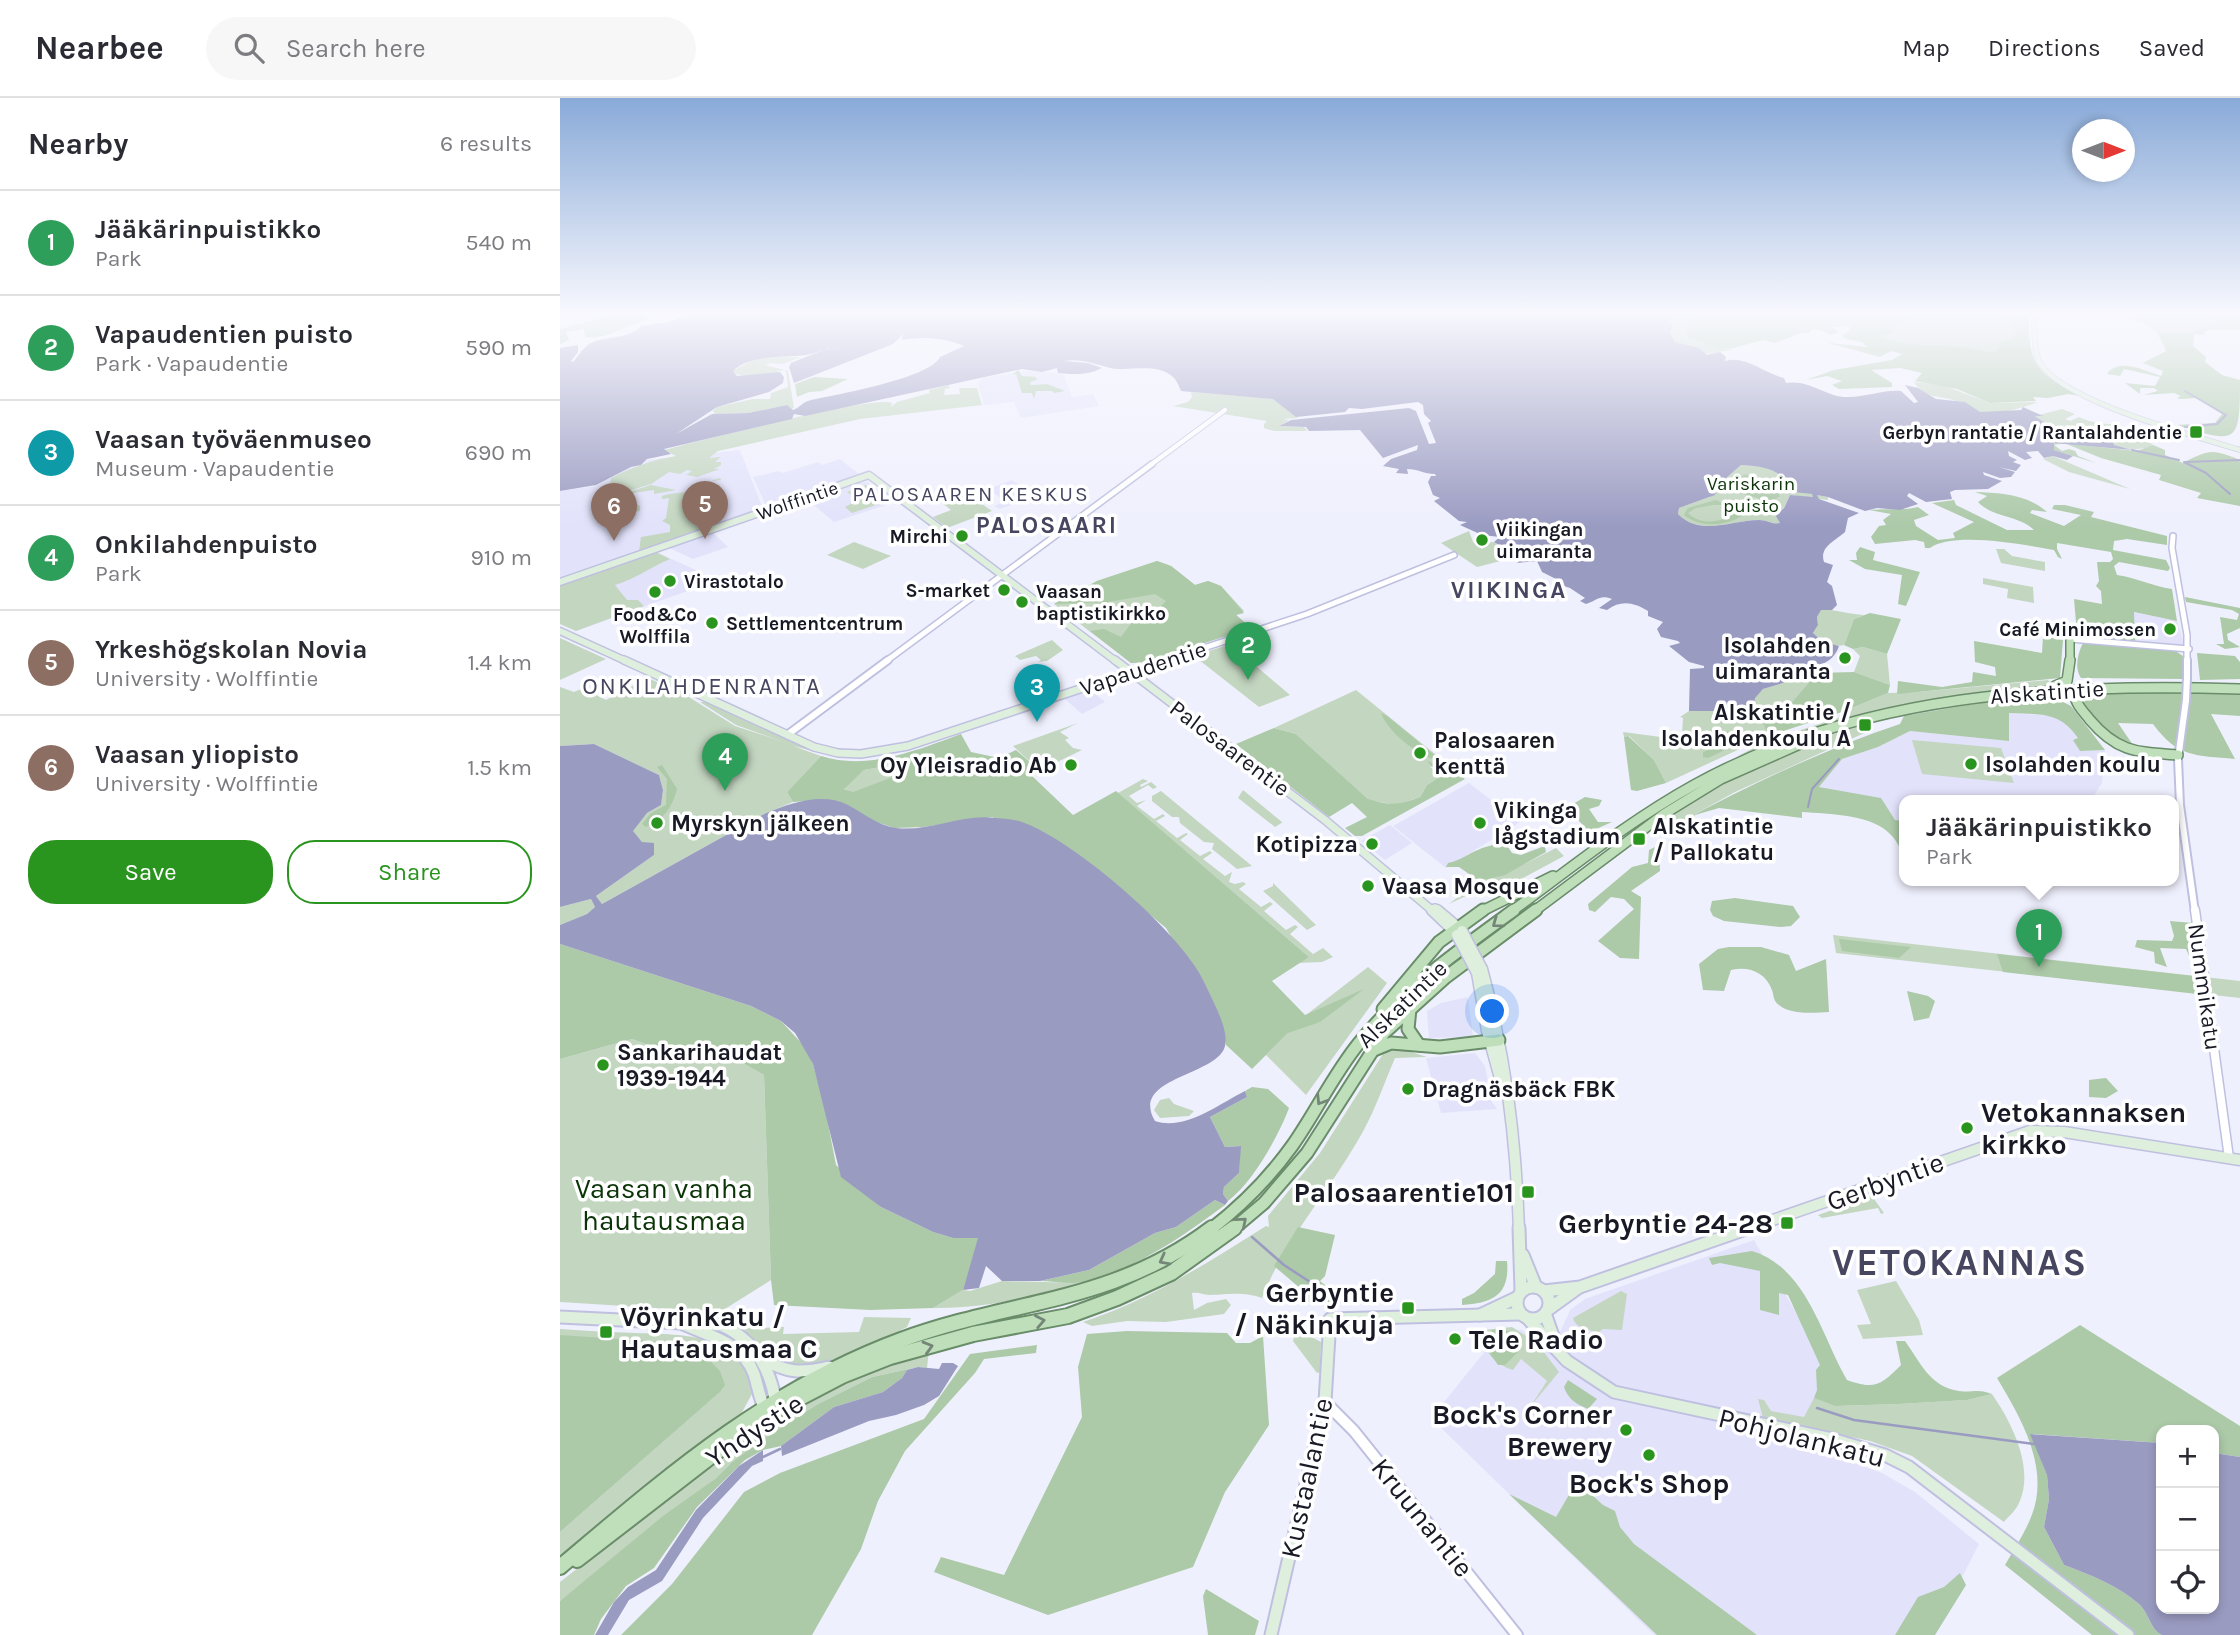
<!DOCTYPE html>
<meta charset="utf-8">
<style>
:root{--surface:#fff;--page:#f7f7f7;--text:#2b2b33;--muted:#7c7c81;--line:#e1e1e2;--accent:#2a951e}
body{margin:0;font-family:Karla,sans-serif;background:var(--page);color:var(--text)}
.controls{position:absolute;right:21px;bottom:21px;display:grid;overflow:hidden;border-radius:14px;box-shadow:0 4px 10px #0003}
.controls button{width:63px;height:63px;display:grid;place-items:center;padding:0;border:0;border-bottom:2px solid var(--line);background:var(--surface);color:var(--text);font:35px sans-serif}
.compass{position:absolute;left:1512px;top:21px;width:63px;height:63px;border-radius:50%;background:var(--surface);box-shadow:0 4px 10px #0003;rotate:90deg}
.you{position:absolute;left:933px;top:914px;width:24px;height:24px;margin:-18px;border:5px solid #fff;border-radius:50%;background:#1a73e8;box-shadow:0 0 0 10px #1a73e833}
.badge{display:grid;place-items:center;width:46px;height:46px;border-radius:50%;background:var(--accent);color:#fff;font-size:23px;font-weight:700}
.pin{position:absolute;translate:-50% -58px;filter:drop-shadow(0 2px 4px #0008)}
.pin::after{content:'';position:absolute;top:37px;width:24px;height:21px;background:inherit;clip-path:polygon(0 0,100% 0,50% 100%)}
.popup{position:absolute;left:1339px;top:697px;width:280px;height:91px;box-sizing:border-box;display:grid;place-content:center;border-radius:14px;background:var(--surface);filter:drop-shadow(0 2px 5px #0005);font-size:23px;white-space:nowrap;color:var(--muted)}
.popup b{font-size:26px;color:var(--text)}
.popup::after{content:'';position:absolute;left:50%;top:100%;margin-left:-14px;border:14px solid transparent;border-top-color:var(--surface)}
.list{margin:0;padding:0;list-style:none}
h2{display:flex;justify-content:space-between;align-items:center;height:91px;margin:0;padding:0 28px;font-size:30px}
h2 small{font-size:23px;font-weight:400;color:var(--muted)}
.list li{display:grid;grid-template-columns:46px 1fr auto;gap:21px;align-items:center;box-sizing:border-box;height:105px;padding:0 28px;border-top:2px solid var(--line)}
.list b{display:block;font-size:26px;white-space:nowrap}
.list p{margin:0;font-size:23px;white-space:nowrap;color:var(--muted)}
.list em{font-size:23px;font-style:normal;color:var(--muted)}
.actions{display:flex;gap:14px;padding:21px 28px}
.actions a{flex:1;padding:16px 0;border:2px solid var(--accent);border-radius:28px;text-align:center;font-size:24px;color:var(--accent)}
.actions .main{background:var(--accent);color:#fff}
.icon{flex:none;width:38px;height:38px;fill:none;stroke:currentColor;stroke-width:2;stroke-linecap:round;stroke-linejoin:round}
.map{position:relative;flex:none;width:1680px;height:1537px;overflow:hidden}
header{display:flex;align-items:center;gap:42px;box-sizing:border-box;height:98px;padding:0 35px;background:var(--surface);border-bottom:2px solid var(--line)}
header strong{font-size:33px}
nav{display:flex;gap:38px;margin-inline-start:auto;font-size:24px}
.search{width:490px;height:63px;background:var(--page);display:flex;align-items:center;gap:18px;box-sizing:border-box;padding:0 24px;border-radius:38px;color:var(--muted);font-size:26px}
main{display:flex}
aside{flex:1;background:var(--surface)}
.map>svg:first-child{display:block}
.built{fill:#e2e3fb}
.green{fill:#c3d6c0}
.forest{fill:#acc9a8;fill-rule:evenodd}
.water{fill:#9a9bc1;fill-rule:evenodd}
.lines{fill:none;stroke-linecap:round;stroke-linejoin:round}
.stream-far1{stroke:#9a9bc1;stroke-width:2}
.stream{stroke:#9a9bc1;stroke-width:2.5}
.tertiary-far4-casing{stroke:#bfc0e0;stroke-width:6}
.tertiary-far3-casing{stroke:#bfc0e0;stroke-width:8}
.tertiary-far2-casing{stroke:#bfc0e0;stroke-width:10}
.tertiary-far1-casing{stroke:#bfc0e0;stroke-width:11}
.tertiary-casing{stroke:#bfc0e0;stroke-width:14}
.secondary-far4-casing{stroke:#bfc0e0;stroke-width:6}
.secondary-far3-casing{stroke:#bfc0e0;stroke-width:9}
.secondary-far2-casing{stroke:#bfc0e0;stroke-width:10}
.secondary-far1-casing{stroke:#bfc0e0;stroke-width:13}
.secondary-casing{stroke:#bfc0e0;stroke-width:15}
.primary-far3-casing{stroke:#698c69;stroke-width:10}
.primary-far2-casing{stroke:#698c69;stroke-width:12}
.primary-far1-casing{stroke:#698c69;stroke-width:15}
.primary-casing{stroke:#698c69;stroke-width:18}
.tertiary-far4{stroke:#fff;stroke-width:4.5}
.tertiary-far3{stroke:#fff;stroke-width:5}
.tertiary-far2{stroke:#fff;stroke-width:6}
.tertiary-far1{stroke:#fff;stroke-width:8}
.tertiary{stroke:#fff;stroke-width:10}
.secondary-far4{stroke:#dfefdd;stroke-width:4.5}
.secondary-far3{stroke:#dfefdd;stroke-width:6}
.secondary-far2{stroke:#dfefdd;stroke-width:7}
.secondary-far1{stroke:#dfefdd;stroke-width:10}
.secondary{stroke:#dfefdd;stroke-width:11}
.primary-far3{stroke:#bfdfbb;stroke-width:7}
.primary-far2{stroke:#bfdfbb;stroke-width:9}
.primary-far1{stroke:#bfdfbb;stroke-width:11}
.primary{stroke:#bfdfbb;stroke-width:14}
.tertiary-bridge-casing{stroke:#bfc0e0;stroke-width:10;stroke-linecap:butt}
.secondary-bridge-casing{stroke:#bfc0e0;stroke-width:13;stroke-linecap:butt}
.tertiary-bridge{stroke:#fff;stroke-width:6}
.secondary-bridge{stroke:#dfefdd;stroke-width:10}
.oneway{stroke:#748677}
.poi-dot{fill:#2a951e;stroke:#fff;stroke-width:2.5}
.labels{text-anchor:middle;stroke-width:7;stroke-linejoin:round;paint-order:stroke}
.far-poi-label{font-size:19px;font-weight:bold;fill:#181924;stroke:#fff;text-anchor:end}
.far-park-label{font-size:19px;fill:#0b3507;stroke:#fff}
.far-street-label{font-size:19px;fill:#181924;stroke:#fff}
.far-neighbourhood-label{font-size:21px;letter-spacing:2px;fill:#464661;stroke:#fff}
.poi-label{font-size:23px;font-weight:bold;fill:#181924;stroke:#fff;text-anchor:start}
.street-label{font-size:23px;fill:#181924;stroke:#fff}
.far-district-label{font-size:24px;font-weight:bold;letter-spacing:2px;fill:#464661;stroke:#fff}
.neighbourhood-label{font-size:24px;letter-spacing:2px;fill:#464661;stroke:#fff}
.near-poi-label{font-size:28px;font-weight:bold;fill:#181924;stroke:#fff;text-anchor:end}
.near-street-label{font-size:28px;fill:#181924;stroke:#fff}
.near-park-label{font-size:28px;fill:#0b3507;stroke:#fff}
.near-district-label{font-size:37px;font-weight:bold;letter-spacing:2px;fill:#464661;stroke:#fff}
</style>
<header>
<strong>Nearbee</strong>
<div class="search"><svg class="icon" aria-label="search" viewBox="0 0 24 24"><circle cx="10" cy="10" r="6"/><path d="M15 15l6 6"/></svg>Search here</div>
<nav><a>Map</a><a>Directions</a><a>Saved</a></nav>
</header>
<main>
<aside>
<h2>Nearby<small>6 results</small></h2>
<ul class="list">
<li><span class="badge" style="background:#2e9e5b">1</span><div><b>Jääkärinpuistikko</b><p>Park</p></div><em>540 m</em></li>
<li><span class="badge" style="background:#2e9e5b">2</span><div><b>Vapaudentien puisto</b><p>Park · Vapaudentie</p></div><em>590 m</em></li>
<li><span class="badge" style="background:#0f9aa8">3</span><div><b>Vaasan työväenmuseo</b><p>Museum · Vapaudentie</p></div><em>690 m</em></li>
<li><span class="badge" style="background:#2e9e5b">4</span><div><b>Onkilahdenpuisto</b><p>Park</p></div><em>910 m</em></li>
<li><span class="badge" style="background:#8d6e63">5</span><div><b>Yrkeshögskolan Novia</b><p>University · Wolffintie</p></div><em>1.4 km</em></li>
<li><span class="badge" style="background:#8d6e63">6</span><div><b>Vaasan yliopisto</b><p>University · Wolffintie</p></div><em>1.5 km</em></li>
</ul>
<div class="actions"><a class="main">Save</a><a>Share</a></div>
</aside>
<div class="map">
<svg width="1680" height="1537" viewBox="0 0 1680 1537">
<rect width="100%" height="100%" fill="#eff0fd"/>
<!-- built -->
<g class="built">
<polygon points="467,273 503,275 512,299 533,296 539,308 461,320 454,304 424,307 418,286 423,280"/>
<polygon points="180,352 203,411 0,479 0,393 35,388 71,369 82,368 87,362"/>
<polygon points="280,361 300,377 207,410 193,379 219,373 223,375 258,364 262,367"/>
<polygon points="452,382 476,398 440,411 434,408 445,403 428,391"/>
<polygon points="308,384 335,404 274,424 248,402 297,385"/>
<polygon points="152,434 168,449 133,461 107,449"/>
<polygon points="96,454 158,482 16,533 0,526 0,487"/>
<polygon points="1573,514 1617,523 1625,549 1575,543"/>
<polygon points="530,592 545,604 522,616 505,601"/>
<polygon points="1449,615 1495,618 1510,628 1518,640 1514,642 1520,653 1545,652 1542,685 1533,699 1529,703 1344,703 1344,723 1335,722 1320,700 1258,689 1282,661 1318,649 1350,633 1449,643"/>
<polygon points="909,685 960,724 886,770 833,728"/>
<polygon points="830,727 852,745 825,762 801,743"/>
<polygon points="908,899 913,939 869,940 867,913 881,905"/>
<polygon points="915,955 925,968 932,1004 937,1011 881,1015 866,960"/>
<polygon points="1194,1142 1284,1298 1289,1363 1322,1375 1355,1394 1419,1446 1392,1499 1369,1537 1094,1537 871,1320 943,1231 962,1232 976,1244 1001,1232 1010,1212 1025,1201"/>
</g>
<!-- green -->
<g class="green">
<path d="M1118 214H1148L1125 224 1128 240 1161 251H1174C1138 259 1127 260 1102 231Z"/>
<polygon points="1297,214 1460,214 1451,264 1414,269 1322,240"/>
<polygon points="1552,214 1618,214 1661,223 1630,235 1597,234 1586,226"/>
<path d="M220 259H240L223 266 211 265 205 267 228 273 234 310 231 311 227 307 188 315 155 316 153 313 157 309 193 301H210L211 295 228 289 226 274 224 272C211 276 183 283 172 273L195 261Z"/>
<path d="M1354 284 1382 287 1430 305 1478 304C1461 310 1437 318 1418 314 1409 311 1402 305 1393 302 1377 297 1365 301 1354 284Z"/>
<path d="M388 287 390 290 385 291 384 297 400 296 399 290H417L422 307 300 321 158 353 149 360 161 359 155 364H161V367L154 371H160L137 379 126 377 132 373 127 372 120 376 109 374 91 386 43 401 44 395 49 392 51 380C73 369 92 362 116 358L104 352C136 344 313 297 332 305L331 309 337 304 381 292 370 295 369 292Z"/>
<polygon points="631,294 714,301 738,320 723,321 729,322 719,328 744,329 747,333 714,333 704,330 704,326 707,323 613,308 628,304 632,299"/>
<path d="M1502 311 1515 316 1505 321 1510 323 1519 319C1533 326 1547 325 1562 328L1561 330 1578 336 1593 347C1583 353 1562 352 1552 346 1549 343 1547 339 1544 337L1541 345 1502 341 1505 337 1528 335 1524 332 1508 336 1492 330 1508 327 1491 329 1475 318Z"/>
<polygon points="1493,358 1570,391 1509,374 1483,361"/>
<path d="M1181 367 1208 369 1248 395 1268 399V402L1230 397 1218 421 1220 425C1212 427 1208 422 1199 422 1171 422 1141 439 1118 416L1119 410 1150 399 1159 383 1165 381Z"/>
<path d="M160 380 161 382 152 383 150 387H160V390L145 394 147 399 159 397 155 400 159 402 142 406 140 409 143 412 148 411 156 419 138 423 144 429 170 422 79 453 81 439 110 434V427L102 423 106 420 109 400 102 401V398C111 395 118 395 126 394 137 393 149 382 160 380Z"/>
<polygon points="91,387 116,392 94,396 94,392 73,395 72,401 76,401 75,405 80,408 80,413 59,416 59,413 29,418 52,413 53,401 57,398"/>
<polygon points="306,387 328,403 292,415 285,409 298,402 287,394"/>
<polygon points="406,395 432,413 387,430 373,419 391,412 382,405"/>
<polygon points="909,433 913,444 922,451 927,445 934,444 956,459 917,469 881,445"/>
<polygon points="294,444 331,458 303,471 267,457"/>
<polygon points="1436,451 1444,451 1452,458 1485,464 1485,473 1441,465"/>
<path d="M96 454 110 461C91 469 73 482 55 487L67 502H78L84 508 16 533 0 526V487Z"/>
<polygon points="597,463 611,468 635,487 648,483 661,488 684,513 676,517 691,530 585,564 571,565 494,506 537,483"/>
<polygon points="1423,480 1473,489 1474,505 1447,500 1448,491 1423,486"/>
<path d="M1261 511C1276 512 1289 516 1304 517L1294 521 1284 547C1272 550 1262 543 1253 535L1258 527 1257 519Z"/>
<polygon points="0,540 46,561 0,582"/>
<polygon points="492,542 503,552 487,563 478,564 481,562 476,558 460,562 455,558"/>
<polygon points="670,546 730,597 699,609 634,558"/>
<polygon points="1303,549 1327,556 1330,587 1294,574 1300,558 1293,551"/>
<polygon points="1242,566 1252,568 1257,575 1232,604 1213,610 1201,618 1208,638 1106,685 1094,662 1069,638 1064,639 1063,634 1116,641 1121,643 1121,652 1123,620 1120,619 1129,613 1193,613 1194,600 1203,591 1223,585"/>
<polygon points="89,579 130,597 124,596 175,628 224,644 176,627 140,604 147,604 260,655 233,648 261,658 227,694 233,704 206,715 42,806 36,798 94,757 72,733 87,715 101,707 103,692 99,677 34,646 0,648 0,589 14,594 23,590 46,602 88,580 121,595"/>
<polygon points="1488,582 1492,587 1365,603 1274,625 1176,659 1209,642 1278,620 1282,614 1328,595 1358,594"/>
<polygon points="796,592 886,665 870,669 881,678 867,687 860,699 837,707 809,702 736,636 714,630"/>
<polygon points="518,625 500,634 509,640 505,642 513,650 522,652 483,671 479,672 453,648"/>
<path d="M1298 629 1311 632 1175 694 1126 721 1124 727 1126 734 1104 720C1163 683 1230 646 1298 629Z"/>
<polygon points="1352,642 1441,650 1454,685 1362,676"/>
<polygon points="337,666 346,686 341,717 283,690 304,672"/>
<polygon points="583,681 588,683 580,687 581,689 591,684 597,689 593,691 588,687 569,698 577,705 586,702 577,708 594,721 603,716 605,718 596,723 617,740 626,735 628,736 620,742 640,758 650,753 652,755 643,761 665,778 672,774 669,784 675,786 683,784 686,786 679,791 701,809 710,804 713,806 704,813 726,832 735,827 738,829 730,836 753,856 763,850 773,859 762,864 737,865 749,859 558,695"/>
<polygon points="683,692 722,724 723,724 715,729 678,700"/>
<polygon points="601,693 692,768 677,771 652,751 654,745 644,744 620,725 619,719 612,719 592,703 592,698"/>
<polygon points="996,750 1004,758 950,787 912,795 889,806 919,783 945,776"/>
<polygon points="713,785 756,827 747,832 703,793 713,788"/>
<polygon points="31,801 35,809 27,816 0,827 0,809"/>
<polygon points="1273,837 1680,883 1680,900 1276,855"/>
<polygon points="808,869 827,885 746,997 706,957 746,917"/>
<polygon points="72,941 108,954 149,946 204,977 211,1182 160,1214 0,1204 0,961"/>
<path d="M833 951 845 952 867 959 835 960C823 988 813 1018 797 1044 766 1097 725 1142 702 1200 680 1193 670 1197 649 1197 643 1197 640 1194 632 1195L634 1212 647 1205 666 1201 671 1207 664 1216 606 1224 567 1223 532 1228 523 1224C590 1202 647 1165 706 1128L709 1129 708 1118 760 1055 823 956Z"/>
<polygon points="609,1000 614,1006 634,1013 629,1018 600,1020 594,1012 600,1002"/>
<polygon points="1312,1098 1324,1115 1321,1116 1318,1110 1262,1120 1258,1117"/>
<path d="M442 1183 520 1185C472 1199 424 1211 373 1210L403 1192 410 1193Z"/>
<polygon points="1336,1183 1359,1222 1363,1237 1303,1241 1297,1227 1311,1226 1297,1192"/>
<path d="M1061 1193 1067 1196 1062 1232 1043 1231 1039 1234C1029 1232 1016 1231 1013 1220Z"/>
<path d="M304 1219 351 1220 347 1229C319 1243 250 1281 220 1263 198 1250 184 1229 158 1221H186L201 1230 224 1229 223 1236 299 1234Z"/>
<path d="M952 1229 977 1245 999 1274 970 1309 987 1283 961 1261 953 1272C933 1265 922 1253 924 1232Z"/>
<path d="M0 1231C25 1233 51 1234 76 1235 124 1237 186 1234 192 1296L181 1316 0 1461V1434L159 1295 0 1237Z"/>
<polygon points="736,1231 761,1244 760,1274 757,1275 733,1243"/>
<path d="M369 1252 367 1270 358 1269 312 1279 258 1306 172 1364 155 1381 0 1503V1484C73 1427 144 1365 222 1317 268 1288 319 1271 369 1252Z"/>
<path d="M1432 1296C1452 1325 1476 1372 1458 1407 1455 1413 1448 1419 1444 1424L1352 1358 1310 1343 1203 1320 1198 1301 1204 1302 1211 1313 1244 1319 1254 1300 1275 1308 1339 1306 1407 1302Z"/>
</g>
<!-- forest -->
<g class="forest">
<path d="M63 214 80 215 88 222C65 226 50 242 25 239L24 231 6 234 9 242 0 246V231Z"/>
<path d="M1148 214H1348L1350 221 1335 230 1331 236 1320 239C1346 249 1375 247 1402 249 1414 250 1424 254 1435 254L1439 250 1438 246 1454 240 1456 233 1443 221 1422 214H1469C1468 267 1475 275 1522 298L1508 296 1488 300 1473 299 1476 303 1430 305 1397 291 1355 283 1362 275 1340 270 1311 272 1332 285V289L1279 291 1272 287 1282 283 1267 278 1246 282 1274 272 1332 262 1342 256 1331 253 1320 259 1268 245 1307 249 1302 244 1285 241 1282 237 1290 233 1289 228 1272 229 1279 234 1270 237 1261 232 1253 231 1249 235H1241L1215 245 1203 242 1173 250 1161 251 1128 240 1125 224Z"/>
<path d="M1670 214H1680V232H1649L1644 234 1645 237 1634 236 1633 248 1646 259 1645 264 1662 277 1680 282C1680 347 1677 346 1617 327L1655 325 1662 316 1636 300 1620 301 1617 300 1621 298 1614 295 1583 297 1598 293 1594 290H1580V296L1565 285 1595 288 1600 279 1564 271 1560 278 1547 276C1559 259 1585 273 1601 278L1603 273 1583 265 1606 253 1597 234 1630 235 1660 223 1633 217Z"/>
<polygon points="458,272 462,278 476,279 477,282 470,284 471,287 487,286 505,293 494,295 492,293 476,293 474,301 472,295 462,295 456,276 452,277"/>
<polygon points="254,279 288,281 262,293 249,294 237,299 235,286"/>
<path d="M1495 345H1500L1577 353 1593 347 1605 352V357L1623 365C1650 351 1652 351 1680 362V408L1637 400 1641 395 1599 382 1601 377 1541 360 1504 345 1494 347 1502 353 1509 351 1515 353 1518 358 1536 365 1494 352 1492 348Z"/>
<polygon points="1186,376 1209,386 1220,398 1207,407 1198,400 1169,392 1182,388 1179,379"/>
<path d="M1415 394C1440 395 1467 396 1487 414L1472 412 1470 415 1504 428 1521 417 1492 411 1494 407H1505L1534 414 1531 419 1607 438V447L1567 441 1554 443 1553 452 1606 462 1610 470 1608 473 1559 464 1554 468 1557 477C1577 480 1592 488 1612 491L1617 523 1574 514 1575 543 1526 539 1517 536 1514 501 1542 506 1541 493 1536 488 1539 483 1537 464H1550L1553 461 1551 454 1497 445V451L1502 461 1498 459 1494 452C1466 447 1394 433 1370 450H1365L1364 444 1355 442 1315 446 1311 439 1319 428 1326 427 1323 422 1331 416 1309 412C1325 410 1341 413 1358 409L1369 417 1354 422 1356 428 1378 442 1395 440 1393 435 1414 424 1372 405 1394 402 1396 407 1447 432H1474C1459 417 1433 420 1418 404L1427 398Z"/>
<path d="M1156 402 1186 415C1170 428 1141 431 1124 417L1128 410ZM1153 407H1162L1172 417C1159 425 1139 427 1128 415L1136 410Z"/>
<polygon points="1300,449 1315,454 1313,462 1360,474 1346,508 1338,506 1342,477 1305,471 1289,462 1297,462 1296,455"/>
<polygon points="597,463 611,468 635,487 648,483 661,488 684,515 676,517 691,530 585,564 571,565 530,533 544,531 561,539 579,515 598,511 606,503 595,496 548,504 494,506 537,483"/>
<polygon points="1625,499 1680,510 1680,530 1667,536 1668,542 1680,549 1665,551 1656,546 1664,546 1660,519 1677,522 1679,516 1672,512 1626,504"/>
<polygon points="1310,515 1341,521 1327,556 1303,549 1293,551 1284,547 1294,521"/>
<polygon points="1483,538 1503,542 1500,580 1337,596 1338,583 1382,589 1412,584 1413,574 1436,578 1435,569 1415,564 1414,543 1482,555"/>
<path d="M1523 545 1614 552 1623 558 1622 581 1521 580C1514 570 1518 555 1523 545Z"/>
<polygon points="1637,555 1675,558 1680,564 1680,581 1640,582"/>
<polygon points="1294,574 1330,587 1328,595 1282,614 1208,638 1201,619 1213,610 1232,604 1257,575"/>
<path d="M1620 593 1680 596V618L1651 616 1675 661C1635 657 1618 660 1593 626L1558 625 1575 650 1549 639 1519 599 1520 595 1525 594Z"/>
<path d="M1491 598 1511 608 1545 652 1520 653 1513 642 1518 640C1499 612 1479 617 1449 615V643L1350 633 1318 649 1282 661 1259 689 1321 700 1335 722 1344 723V757C1340 751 1337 743 1332 738 1314 716 1268 716 1242 714V720L1159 710 1135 717 1131 736 1126 734 1124 727 1126 721C1195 684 1266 651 1340 626L1344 618 1425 604Z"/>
<path d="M821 615 827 618 877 659 873 661C854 655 828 633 821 615Z"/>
<path d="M714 630 736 636 808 701C831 708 839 707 860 699L867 687 881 678 867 663 881 668 886 665 905 681 802 738H795L785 730 807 719 792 705 769 719 676 646Z"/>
<polygon points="1173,633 1190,637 1190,640 1148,660 1143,659 1143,654 1159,647 1165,634"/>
<path d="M401 636 411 654 439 660 456 652 479 672 471 677 513 717 556 693 749 859 712 883 745 917 804 891 760 924 728 935 692 971 666 947 662 927 606 830 512 752 432 719 363 729 335 730 306 721 287 707 263 702 233 704 227 694 261 658C308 673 357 652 401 636ZM337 666 341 676 293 694 284 691 304 672Z"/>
<polygon points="1068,638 1094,662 1106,685 1077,693 1071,692 1064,639"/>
<path d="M102 667 117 691C112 710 104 721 86 729L82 726 91 715 106 707 107 681 97 669Z"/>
<polygon points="1025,699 1042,702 1039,708 1029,711 1038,724 1052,724 1018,739 1002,736 1022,726 1006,710"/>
<path d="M970 733 980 740 979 743 953 742 948 749 952 755 961 757 982 749H985L986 754 945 777 919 783 899 769H886L888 765C900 763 909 755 920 751 932 746 953 744 962 734Z"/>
<polygon points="1099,747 1100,773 1071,793 1081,799 1079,861 1060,860 1038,843 1074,811 1064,801 1051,799 1035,814 1029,812 1028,806 1072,769 1088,765 1089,752"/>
<polygon points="1175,800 1233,808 1240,819 1231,828 1221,829 1164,823 1153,818 1150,812 1152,803"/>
<polygon points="1610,823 1633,825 1638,866 1635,870 1626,851 1600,850 1607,869 1595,865 1594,854 1575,849 1577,842 1612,843 1614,838"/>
<polygon points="1279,841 1351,849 1339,860 1282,853"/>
<polygon points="0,846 191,908 221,923 245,949 253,966 265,1010 276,1067 321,1109 373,1134 393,1140 419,1140 403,1192 373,1210 310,1212 214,1207 211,1182 204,977 149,946 108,954 72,941 0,961"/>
<path d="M1169 849H1201L1229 857 1236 873 1266 861 1269 914C1254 915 1231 917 1219 907 1213 903 1214 898 1212 892 1205 874 1189 868 1171 872L1164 893 1143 892 1139 866 1158 851Z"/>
<polygon points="1437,856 1633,878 1637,896 1443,874"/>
<polygon points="1347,893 1368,898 1375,903 1369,920 1354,923"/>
<polygon points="1546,980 1558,993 1546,1000 1529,999 1529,982"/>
<path d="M692 989 708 991 729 1010C718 1039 693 1084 668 1103L663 1096 664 1089 679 1075 680 1048 665 1049 650 1019 687 999 685 993Z"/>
<path d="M655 1102 665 1107C622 1139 576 1171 523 1184 510 1187 493 1183 480 1183L529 1172 595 1135 616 1129Z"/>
<polygon points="738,1129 775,1137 765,1178 760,1183 771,1192 806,1195 805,1205 740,1204 747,1196 714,1168"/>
<path d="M1192 1153C1247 1170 1261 1237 1287 1282 1315 1292 1321 1287 1341 1267L1336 1243H1345C1360 1264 1370 1289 1399 1293 1414 1295 1415 1290 1432 1296L1407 1302 1339 1306 1275 1308 1254 1300 1257 1292 1256 1272 1260 1267 1228 1197 1219 1195V1217L1200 1212V1173L1160 1165 1152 1167 1149 1160Z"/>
<path d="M936 1163H947C950 1196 934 1205 902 1207V1201L914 1195 935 1176Z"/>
<path d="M1520 1227 1680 1328V1359L1654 1355V1332H1601V1345L1471 1336 1487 1377 1489 1401 1484 1429 1504 1467C1531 1477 1557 1487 1579 1506 1589 1515 1590 1531 1602 1537H1532L1445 1467C1454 1451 1465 1435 1471 1419 1491 1371 1461 1320 1437 1280Z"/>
<polygon points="935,1231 948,1233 953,1239 958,1254 945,1267 938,1267 922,1244 923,1238"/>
<polygon points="567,1233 667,1235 676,1245 690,1245 703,1238 709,1327 665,1394 633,1469 488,1517 374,1474 381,1459 444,1477 522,1319 518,1269 527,1236"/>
<polygon points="0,1237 133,1246 160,1273 165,1287 159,1295 0,1434"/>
<polygon points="477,1247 476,1255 424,1261 415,1275 345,1353 318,1403 301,1451 252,1537 61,1537 112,1486 184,1394 220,1375 364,1321 410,1256"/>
<polygon points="358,1269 347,1272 342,1280 323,1294 274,1309 221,1348 203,1352 185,1362 137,1409 94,1470 66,1488 41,1521 34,1537 0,1537 0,1503 103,1418 155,1381 172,1364 204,1341 258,1306 312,1279"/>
<path d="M1008 1282 1037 1301 1028 1311C1016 1306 1008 1301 1004 1289Z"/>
<polygon points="1017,1383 1043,1407 1055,1413 1060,1429 1074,1446 1197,1537 1097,1537 949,1396 996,1419"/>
<polygon points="1400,1475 1406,1487 1375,1537 1335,1537 1358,1499 1384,1489"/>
<polygon points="646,1491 699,1523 695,1537 648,1537 643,1498"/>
</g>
<!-- water -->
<g class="water">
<path d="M137 214H1129L1115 218 1109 223 1113 227 1110 235 1115 244 1139 250 1147 257 1160 254 1166 259 1165 263C1186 257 1203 275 1224 280L1226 285C1249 281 1265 298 1285 299 1304 300 1324 291 1341 293L1354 305 1358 304 1345 287 1358 290 1376 301 1405 304 1420 314 1461 312 1463 309 1483 318H1475L1491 329 1510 328 1494 331 1508 336 1520 330 1529 335 1520 338 1506 337 1502 341 1541 345 1543 337 1558 340 1552 343 1554 347 1572 352 1494 345V352L1513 358 1507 362 1493 358 1484 360 1478 353 1466 354 1472 360 1465 362 1448 353 1449 358 1457 362 1453 364 1461 367 1456 373 1439 369 1455 374 1451 379 1440 380 1423 374 1424 377 1442 383 1428 391 1395 392 1390 394 1392 401 1366 404 1349 395 1347 398 1358 406 1340 412 1317 410 1305 413 1268 399 1257 397 1259 401 1299 415 1288 420 1285 434C1275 443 1259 449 1264 464L1273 467 1267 484 1272 488 1277 507 1272 512H1261L1257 519 1258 527 1253 535 1263 544 1279 548C1274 564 1258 571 1242 566L1223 585 1203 591 1195 600 1193 613H1129L1130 571 1144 570V568L1129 564 1109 548 1120 545 1118 543 1101 539 1097 531 1103 524 1088 518V513C1073 504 1061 502 1047 512L1039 510 1052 501C1040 496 1036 503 1026 506L1020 503 1025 500 1010 490 995 485 998 482 982 474 977 463 957 465 962 461 934 444 940 439 922 437 900 427 907 424 899 423 874 403 880 400 873 397 868 384 871 378H876L875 376C864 376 858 371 847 371L848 376 836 375 839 371 823 368 831 361 857 352 858 347 823 360 800 332 749 333 746 329 719 328 731 322 849 310 856 313 869 346 876 345 868 325 871 323 864 316 863 307 858 304 802 311 789 310 785 314 736 319 713 301 621 293C619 289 617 282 613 279 596 264 569 274 550 270 536 266 520 260 504 263L528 265 542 270C527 278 512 276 498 275L497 270 482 274 462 271 245 318 234 316 232 321 104 351 111 356 87 361 81 367 71 369 36 387 0 393V250L18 247V254L11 263 13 264C18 259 22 251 28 247 41 237 68 243 81 228L108 224ZM343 236 342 242C364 238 386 240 404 248L380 259C371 280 275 297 251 302 242 304 241 309 233 312L227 307 188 315 152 316 116 336 157 309 209 294 223 285 224 279 220 274 177 278 173 273C190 256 224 260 246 257 260 254 268 248 283 249L268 250 231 265 229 269 234 285 333 246ZM1181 367C1209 369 1220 371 1234 394L1252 396 1253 399 1230 397 1224 410 1216 418 1220 425C1212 427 1208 422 1199 422 1171 422 1141 439 1118 416L1119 410 1155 397 1158 383 1165 381Z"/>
<path d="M34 646 99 677 103 692 101 707 87 715 73 733 82 744 94 745V757L36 798 42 806 206 715C231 705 262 694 288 707 305 716 317 727 336 730 370 734 403 715 436 720 445 721 455 721 462 724 514 742 626 838 646 888 653 904 669 931 665 948 658 978 569 979 595 1023 625 1033 659 1006 685 993L687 999 650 1019 665 1049 681 1048 679 1075 664 1089 663 1096 668 1103 665 1107 655 1102 616 1129 595 1135 529 1172 480 1183H442L426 1168 419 1190 403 1192 418 1140H393L373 1134 321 1109 281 1079 253 966 235 935 221 923 191 908 0 846V827L27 816 35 809 31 801 0 809V648Z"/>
<polygon points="382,1265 393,1265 398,1268 379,1298 364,1307 336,1317 309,1323 222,1358 221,1348 274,1309 323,1294 342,1280 347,1272 358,1269 379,1271"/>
<path d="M1470 1336 1601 1345V1511H1654V1355L1680 1359V1537H1602C1590 1531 1589 1515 1579 1506 1557 1487 1531 1477 1504 1467L1484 1429 1489 1401 1487 1377Z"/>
<polygon points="203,1352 203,1363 192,1368 143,1420 102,1483 69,1502 48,1537 35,1537 54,1504 68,1489 96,1472 136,1412 179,1368"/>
</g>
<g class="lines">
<!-- stream-far1 -->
<g class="stream-far1">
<polyline points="1625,293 1666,317 1657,326 1625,329"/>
<polyline points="1572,352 1619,362"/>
<polyline points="1624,364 1646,375 1670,396"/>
<polyline points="1625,364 1680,362"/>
<polyline points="1248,709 1252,691 1279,661"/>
</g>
<!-- stream -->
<g class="stream">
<polyline points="692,1139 724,1167 773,1199"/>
<polyline points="1257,1310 1294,1322 1474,1346"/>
<polyline points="203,1359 220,1351"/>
</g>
<!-- tertiary-far4 casing -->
<g class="tertiary-far4-casing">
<polyline id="tertiary-far4" points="589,368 665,312"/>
</g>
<!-- tertiary-far3 casing -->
<g class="tertiary-far3-casing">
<g id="tertiary-far3">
<polyline points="1613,438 1612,450 1627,537 1627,564"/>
<polyline points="1510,541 1629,551"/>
<polyline points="325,564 592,366"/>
<polyline points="601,564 747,516 894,457"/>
</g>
</g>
<!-- tertiary-far2 casing -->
<g class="tertiary-far2-casing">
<g id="tertiary-far2">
<polyline points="1627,562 1627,579"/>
<polyline points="571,574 606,562"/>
<polyline points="1626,602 1618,661 1620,707 1635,814"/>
<polyline points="227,637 328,562"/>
</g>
</g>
<!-- tertiary-far1 casing -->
<g class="tertiary-far1-casing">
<polyline id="tertiary-far1" points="1635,812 1669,1060"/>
</g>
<!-- tertiary casing -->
<g class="tertiary-casing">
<polyline id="tertiary" points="765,1304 794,1333 957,1537"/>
</g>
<!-- secondary-far4 casing -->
<g class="secondary-far4-casing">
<path id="secondary-far4" d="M1474 214C1475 227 1473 251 1479 263 1499 303 1636 338 1680 352"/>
</g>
<!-- secondary-far3 casing -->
<g class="secondary-far3-casing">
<g id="secondary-far3">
<polyline points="0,484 309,377 557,564"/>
<polyline points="0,533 68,564"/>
</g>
</g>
<!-- secondary-far2 casing -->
<g class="secondary-far2-casing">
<g id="secondary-far2">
<polyline points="64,562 254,649 278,655 301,656 348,648 571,574"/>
<polyline points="555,562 765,722 874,814"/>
<polyline points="875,810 879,814"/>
</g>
</g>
<!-- secondary-far1 casing -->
<g class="secondary-far1-casing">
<g id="secondary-far1">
<polyline points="872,812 896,835"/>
<polyline points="877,812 902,833"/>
<path d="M922 871C946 959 956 1041 959 1132"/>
<polyline points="917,875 927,933 944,995"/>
<polyline points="1184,1132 1470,1033 1504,1034 1680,1062"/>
</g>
</g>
<!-- secondary casing -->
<g class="secondary-casing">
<g id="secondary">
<polyline points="959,1130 961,1192"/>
<polyline points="963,1157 976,1189"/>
<circle cx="973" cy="1205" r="16"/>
<polyline points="984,1193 1020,1189 1189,1130"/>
<polyline points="989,1211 1018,1190"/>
<polyline points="920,1217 956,1200"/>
<polyline points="986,1218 998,1252"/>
<path d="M0 1219 161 1227C195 1242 211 1271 216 1307"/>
<polyline points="969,1222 1007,1263 1054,1294 1272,1341 1325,1357 1349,1369 1568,1537"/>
<path d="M123 1226C150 1238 183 1245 194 1276 198 1288 199 1301 206 1313"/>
<path d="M203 1260C226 1276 242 1275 269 1269"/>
<polyline points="711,1537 765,1304 770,1221 960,1216"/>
</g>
</g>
<!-- primary-far3 casing -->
<g class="primary-far3-casing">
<polyline id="primary-far3" points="1510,541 1510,564"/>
</g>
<!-- primary-far2 casing -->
<g class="primary-far2-casing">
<g id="primary-far2">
<polyline points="1495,588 1507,583 1510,562"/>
<path d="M1521 590 1514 594C1515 606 1523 613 1530 622 1558 655 1578 654 1618 657"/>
<polyline points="920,814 993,778"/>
<path d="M951 814C1011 770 1069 723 1134 687 1300 595 1495 585 1680 591"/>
<polyline points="973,814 1104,716 1161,681 1240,646"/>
</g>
</g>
<!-- primary-far1 casing -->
<g class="primary-far1-casing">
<g id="primary-far1">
<polyline points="823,911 879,844 923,812"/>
<polyline points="850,911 848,931 859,947"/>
<polyline points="814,952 831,945 880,949 939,942"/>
<path d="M650 1132C681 1108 709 1080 732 1048 756 1014 773 977 799 945 842 892 899 852 954 812"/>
<polyline points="672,1132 704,1105 747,1055 824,935 886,879 976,812"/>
</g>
</g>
<!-- primary casing -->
<g class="primary-casing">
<g id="primary">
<polyline points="17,1462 171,1343 215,1313 282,1278 330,1259 413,1236 508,1218 557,1200 611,1175 674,1130"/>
<path d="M0 1469C108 1378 206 1292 341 1242 452 1201 552 1206 652 1130"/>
</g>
</g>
<!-- tertiary-far4 -->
<use href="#tertiary-far4" class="tertiary-far4"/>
<!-- tertiary-far3 -->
<use href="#tertiary-far3" class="tertiary-far3"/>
<!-- tertiary-far2 -->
<use href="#tertiary-far2" class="tertiary-far2"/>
<!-- tertiary-far1 -->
<use href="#tertiary-far1" class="tertiary-far1"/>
<!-- tertiary -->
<use href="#tertiary" class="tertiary"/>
<!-- secondary-far4 -->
<use href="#secondary-far4" class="secondary-far4"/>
<!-- secondary-far3 -->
<use href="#secondary-far3" class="secondary-far3"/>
<!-- secondary-far2 -->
<use href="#secondary-far2" class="secondary-far2"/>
<!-- secondary-far1 -->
<use href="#secondary-far1" class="secondary-far1"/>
<!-- secondary -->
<use href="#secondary" class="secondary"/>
<!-- primary-far3 -->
<use href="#primary-far3" class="primary-far3"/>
<!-- primary-far2 -->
<use href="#primary-far2" class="primary-far2"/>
<!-- primary-far1 -->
<use href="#primary-far1" class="primary-far1"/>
<!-- primary -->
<use href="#primary" class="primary"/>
<!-- tertiary-bridge casing -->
<g class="tertiary-bridge-casing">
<polyline id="tertiary-bridge" points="1626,602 1627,579"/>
</g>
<!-- secondary-bridge casing -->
<g class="secondary-bridge-casing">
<g id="secondary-bridge">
<polyline points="902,833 922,871"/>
<polyline points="897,837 917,875"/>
</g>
</g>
<!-- tertiary-bridge -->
<use href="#tertiary-bridge" class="tertiary-bridge"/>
<!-- secondary-bridge -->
<use href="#secondary-bridge" class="secondary-bridge"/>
</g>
<!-- one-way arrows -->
<defs><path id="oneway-chevron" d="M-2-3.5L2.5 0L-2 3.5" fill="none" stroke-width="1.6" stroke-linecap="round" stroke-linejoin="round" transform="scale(1.75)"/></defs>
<g class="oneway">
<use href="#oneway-chevron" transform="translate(937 825) rotate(144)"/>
<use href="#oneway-chevron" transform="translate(761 1002) rotate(122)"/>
<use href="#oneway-chevron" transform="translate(682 1124) rotate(-40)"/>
<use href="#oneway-chevron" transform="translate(604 1162) rotate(152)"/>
<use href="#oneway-chevron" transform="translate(480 1223) rotate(-11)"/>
<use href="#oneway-chevron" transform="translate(368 1249) rotate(-16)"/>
</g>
<!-- sky -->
<linearGradient id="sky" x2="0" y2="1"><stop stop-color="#89aad8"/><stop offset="0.5" stop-color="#f8f8fe"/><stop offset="1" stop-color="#f8f8fe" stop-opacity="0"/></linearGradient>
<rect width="1680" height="429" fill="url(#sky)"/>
<!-- markers -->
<g class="poi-dot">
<rect x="1629" y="327" width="14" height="14" rx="3.5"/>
<circle cx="402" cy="438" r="7"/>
<circle cx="922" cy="442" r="7"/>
<circle cx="110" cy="483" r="7"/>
<circle cx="444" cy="492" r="7"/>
<circle cx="95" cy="494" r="7"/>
<circle cx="462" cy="504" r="7"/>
<circle cx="152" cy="525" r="7"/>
<circle cx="1610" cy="531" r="7"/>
<circle cx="1285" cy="560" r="7"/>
<rect x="1298" y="620" width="14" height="14" rx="3.5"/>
<circle cx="860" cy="655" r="7"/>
<circle cx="1411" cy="666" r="7"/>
<circle cx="511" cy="667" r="7"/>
<circle cx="97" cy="725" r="7"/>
<circle cx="920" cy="725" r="7"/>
<rect x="1072" y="734" width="14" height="14" rx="3.5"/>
<circle cx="812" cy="746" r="7"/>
<circle cx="808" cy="788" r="7"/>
<circle cx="43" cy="967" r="7"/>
<circle cx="848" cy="991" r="7"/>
<circle cx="1407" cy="1030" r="7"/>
<rect x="961" y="1087" width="14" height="14" rx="3.5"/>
<rect x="1220" y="1118" width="14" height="14" rx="3.5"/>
<rect x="841" y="1203" width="14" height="14" rx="3.5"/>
<rect x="39" y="1227" width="14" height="14" rx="3.5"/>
<circle cx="895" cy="1241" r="7"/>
<circle cx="1066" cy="1332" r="7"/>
<circle cx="1089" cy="1357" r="7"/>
</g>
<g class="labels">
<!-- far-poi labels -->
<g class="far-poi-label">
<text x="1622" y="341">Gerbyn rantatie / Rantalahdentie</text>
<text x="936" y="438" text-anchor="start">Viikingan<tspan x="936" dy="22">uimaranta</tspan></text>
<text x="388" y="445">Mirchi</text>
<text x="124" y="490" text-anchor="start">Virastotalo</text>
<text x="430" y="499">S-market</text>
<text x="476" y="500" text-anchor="start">Vaasan<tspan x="476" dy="22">baptistikirkko</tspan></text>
<text x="95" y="523" text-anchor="middle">Food&amp;Co<tspan x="95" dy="22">Wolffila</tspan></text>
<text x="166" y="532" text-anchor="start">Settlementcentrum</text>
<text x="1596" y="538">Café Minimossen</text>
</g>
<!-- far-park labels -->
<g class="far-park-label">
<text x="1191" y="392">Variskarin<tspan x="1191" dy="22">puisto</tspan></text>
</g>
<!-- far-street labels -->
<g class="far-street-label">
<text transform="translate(237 402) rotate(-19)" y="7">Wolffintie</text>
</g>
<!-- far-neighbourhood labels -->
<g class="far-neighbourhood-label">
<text x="411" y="403">PALOSAAREN KESKUS</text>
</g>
<!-- poi labels -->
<g class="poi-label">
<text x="1271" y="555" text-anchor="end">Isolahden<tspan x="1271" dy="26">uimaranta</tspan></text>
<text x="1291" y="622" text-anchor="end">Alskatintie /<tspan x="1291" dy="26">Isolahdenkoulu A</tspan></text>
<text x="874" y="650">Palosaaren<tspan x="874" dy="26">kenttä</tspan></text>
<text x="1425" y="674">Isolahden koulu</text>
<text x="497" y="675" text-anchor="end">Oy Yleisradio Ab</text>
<text x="934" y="720">Vikinga<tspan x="934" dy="26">lågstadium</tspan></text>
<text x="111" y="733">Myrskyn jälkeen</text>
<text x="1093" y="736">Alskatintie<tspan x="1093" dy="26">/ Pallokatu</tspan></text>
<text x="798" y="754" text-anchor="end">Kotipizza</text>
<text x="822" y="796">Vaasa Mosque</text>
<text x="57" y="962">Sankarihaudat<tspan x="57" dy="26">1939-1944</tspan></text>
<text x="862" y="999">Dragnäsbäck FBK</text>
</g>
<!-- street labels -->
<g class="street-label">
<text transform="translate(583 570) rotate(-18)" y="8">Vapaudentie</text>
<text transform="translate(1487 594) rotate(-4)" y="8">Alskatintie</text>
<text transform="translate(670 650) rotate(37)" y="8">Palosaarentie</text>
<text transform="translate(1645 889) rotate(82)" y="8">Nummikatu</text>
<text transform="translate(842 906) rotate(-44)" y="8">Alskatintie</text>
</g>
<!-- far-district labels -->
<g class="far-district-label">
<text x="487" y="435">PALOSAARI</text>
<text x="949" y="500">VIIKINGA</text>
</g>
<!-- neighbourhood labels -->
<g class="neighbourhood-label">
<text x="142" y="596">ONKILAHDENRANTA</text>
</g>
<!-- near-poi labels -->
<g class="near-poi-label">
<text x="1421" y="1024" text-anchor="start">Vetokannaksen<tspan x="1421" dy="32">kirkko</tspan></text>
<text x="954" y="1104">Palosaarentie101</text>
<text x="1213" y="1135">Gerbyntie 24-28</text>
<text x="834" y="1204">Gerbyntie<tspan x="834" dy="32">/ Näkinkuja</tspan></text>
<text x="60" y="1228" text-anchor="start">Vöyrinkatu /<tspan x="60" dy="32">Hautausmaa C</tspan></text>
<text x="909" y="1251" text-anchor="start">Tele Radio</text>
<text x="1052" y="1326">Bock's Corner<tspan x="1052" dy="32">Brewery</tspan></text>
<text x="1089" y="1395" text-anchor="middle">Bock's Shop</text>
</g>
<!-- near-street labels -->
<g class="near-street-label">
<text transform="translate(1325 1083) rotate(-20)" y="10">Gerbyntie</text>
<text transform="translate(194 1332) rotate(-33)" y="10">Yhdystie</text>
<text transform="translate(1242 1339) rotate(14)" y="10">Pohjolankatu</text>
<text transform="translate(746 1380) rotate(-78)" y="10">Kustaalantie</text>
<text transform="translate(863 1419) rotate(51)" y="10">Kruunantie</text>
</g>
<!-- near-park labels -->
<g class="near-park-label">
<text x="104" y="1100">Vaasan vanha<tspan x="104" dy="32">hautausmaa</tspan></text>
</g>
<!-- near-district labels -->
<g class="near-district-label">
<text x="1400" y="1177">VETOKANNAS</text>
</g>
</g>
</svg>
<div class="controls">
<button>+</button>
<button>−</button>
<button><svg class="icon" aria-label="locate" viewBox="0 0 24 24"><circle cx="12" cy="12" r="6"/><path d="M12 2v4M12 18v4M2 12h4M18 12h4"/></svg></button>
</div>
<svg class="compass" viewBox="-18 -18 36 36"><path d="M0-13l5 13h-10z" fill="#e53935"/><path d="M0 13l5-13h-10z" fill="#7c7c81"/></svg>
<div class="you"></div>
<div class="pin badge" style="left:1479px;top:869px;background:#2e9e5b">1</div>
<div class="popup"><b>Jääkärinpuistikko</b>Park</div>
<div class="pin badge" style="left:688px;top:582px;background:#2e9e5b">2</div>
<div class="pin badge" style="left:477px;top:624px;background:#0f9aa8">3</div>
<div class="pin badge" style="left:165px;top:693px;background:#2e9e5b">4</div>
<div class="pin badge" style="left:145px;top:441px;background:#8d6e63">5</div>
<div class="pin badge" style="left:54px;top:443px;background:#8d6e63">6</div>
</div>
</main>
